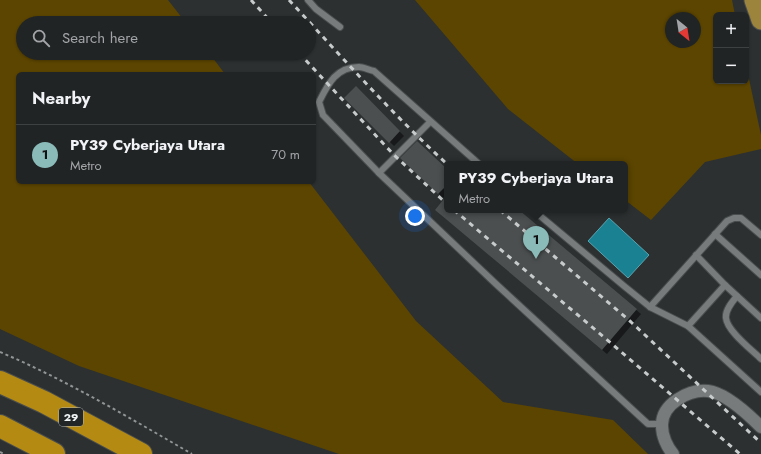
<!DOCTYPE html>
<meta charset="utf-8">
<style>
:root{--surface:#212425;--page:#2d3032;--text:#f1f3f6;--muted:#a2a4a7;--line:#3e4142;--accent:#8bbbb9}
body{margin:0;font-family:Jost,sans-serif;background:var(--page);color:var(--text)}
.controls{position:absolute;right:12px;top:12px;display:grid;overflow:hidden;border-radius:6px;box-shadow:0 1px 3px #0004}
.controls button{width:36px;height:36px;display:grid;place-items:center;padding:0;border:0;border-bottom:1px solid var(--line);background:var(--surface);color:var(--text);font:20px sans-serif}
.compass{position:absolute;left:665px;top:12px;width:36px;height:36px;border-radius:50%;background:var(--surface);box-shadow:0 1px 3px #0004;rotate:150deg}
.you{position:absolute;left:415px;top:216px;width:14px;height:14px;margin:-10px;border:3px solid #fff;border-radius:50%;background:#1a73e8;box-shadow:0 0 0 6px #1a73e833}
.badge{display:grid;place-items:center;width:26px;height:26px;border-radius:50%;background:var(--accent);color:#111;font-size:13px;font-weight:700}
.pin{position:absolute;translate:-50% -33px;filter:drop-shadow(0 1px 2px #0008)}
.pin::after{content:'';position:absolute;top:21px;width:14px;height:12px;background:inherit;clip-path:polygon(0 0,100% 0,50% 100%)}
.popup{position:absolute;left:444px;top:161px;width:184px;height:52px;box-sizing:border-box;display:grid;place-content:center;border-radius:6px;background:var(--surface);filter:drop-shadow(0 1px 3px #0005);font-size:13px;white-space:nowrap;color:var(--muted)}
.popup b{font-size:15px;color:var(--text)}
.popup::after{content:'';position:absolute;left:50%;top:100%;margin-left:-8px;border:8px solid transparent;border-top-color:var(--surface)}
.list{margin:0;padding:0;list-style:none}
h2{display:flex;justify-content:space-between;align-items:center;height:52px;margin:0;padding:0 16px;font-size:17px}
h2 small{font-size:13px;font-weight:400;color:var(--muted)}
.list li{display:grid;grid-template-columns:26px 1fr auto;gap:12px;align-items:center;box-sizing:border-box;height:60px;padding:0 16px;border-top:1px solid var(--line)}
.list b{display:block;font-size:15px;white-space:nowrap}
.list p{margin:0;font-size:13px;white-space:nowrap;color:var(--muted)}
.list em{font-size:13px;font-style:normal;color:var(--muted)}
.icon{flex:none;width:22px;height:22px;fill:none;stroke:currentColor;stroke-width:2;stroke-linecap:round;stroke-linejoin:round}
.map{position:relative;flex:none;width:761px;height:454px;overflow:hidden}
.search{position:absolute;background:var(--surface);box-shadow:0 1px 3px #0004;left:16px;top:16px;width:300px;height:44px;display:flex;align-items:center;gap:10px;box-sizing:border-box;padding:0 14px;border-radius:22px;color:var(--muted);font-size:15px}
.panel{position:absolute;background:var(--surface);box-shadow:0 1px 3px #0004;left:16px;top:72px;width:300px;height:112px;border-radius:6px}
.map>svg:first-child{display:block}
.green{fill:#5c4500;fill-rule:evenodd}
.water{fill:#198192;stroke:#5aa4af}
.shadow{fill:#0007}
.building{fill:#4b4f50}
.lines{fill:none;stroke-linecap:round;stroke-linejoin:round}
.lane-casing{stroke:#494d4e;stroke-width:8}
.street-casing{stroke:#494d4e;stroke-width:14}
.primary-casing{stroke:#494d4e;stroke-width:21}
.highway-casing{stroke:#494d4e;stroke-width:24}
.path{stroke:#919595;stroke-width:2;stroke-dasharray:3 3;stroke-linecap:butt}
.lane{stroke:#777b7c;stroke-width:6}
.street{stroke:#777b7c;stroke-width:12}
.primary{stroke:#9c843d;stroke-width:19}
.highway{stroke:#b48a13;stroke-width:22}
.rail{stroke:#c8cbcb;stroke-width:3;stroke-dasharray:5 5;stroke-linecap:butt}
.labels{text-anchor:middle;stroke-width:3;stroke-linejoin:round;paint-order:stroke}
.shield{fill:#222627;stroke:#b3b6b6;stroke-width:1}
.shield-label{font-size:11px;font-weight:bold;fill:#f1f4f4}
</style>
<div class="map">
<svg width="761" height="454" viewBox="0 0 761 454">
<rect width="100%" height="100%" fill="#2c3031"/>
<!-- green -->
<g class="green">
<polygon points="0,0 168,0 186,23 23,23 23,53 209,53 225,74 18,74 18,182 309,182 416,321 503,402 613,420 648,454 339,454 79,366 0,329"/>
<path d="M415 0H732L735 15H716V81H746V65L761 135V149L705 162 651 220 625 200V164H578L508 109ZM671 18H695V42H671Z"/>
</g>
<!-- water -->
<polygon class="water" points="609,218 649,255 628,278 588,241"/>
<!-- shadow -->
<g class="shadow">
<polygon points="356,88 404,136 394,146 346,98"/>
<polygon points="402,158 447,171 447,194 443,198"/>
<polygon points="447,197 447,210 518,210 641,314 607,354 440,214"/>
</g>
<!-- building -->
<g class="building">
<polygon points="356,86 400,131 389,143 344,98"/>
<polygon points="417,141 447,169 447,185 438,194 400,158"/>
<polygon points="447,195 447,210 519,210 637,309 602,350 435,210"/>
</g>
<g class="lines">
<!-- lane casing -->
<g class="lane-casing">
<g id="lane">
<polyline points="308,0 316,9 340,27"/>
<path d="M479 164 374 71C369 70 363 67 359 67 336 67 328 84 319 102L323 115 379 173 496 284 648 424H661"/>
<polyline points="379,173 430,122"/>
<polyline points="533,210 624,286 650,307 688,326 761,392"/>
<polyline points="715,234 761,275"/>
<polyline points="696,255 725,285 761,318"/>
<path d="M737 296C732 302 725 310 726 318 727 331 752 350 761 359"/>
<polyline points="650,307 727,221 734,218 741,218 761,235"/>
<polyline points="688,326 725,285"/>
</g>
</g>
<!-- street casing -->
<g class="street-casing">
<path id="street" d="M673 454C667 447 662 436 662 426 661 404 689 389 708 391 726 393 749 415 761 427"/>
</g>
<!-- primary casing -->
<g class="primary-casing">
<polyline id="primary" points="754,0 761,20"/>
</g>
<!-- highway casing -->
<g class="highway-casing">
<g id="highway">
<polyline points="0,382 44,402 141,454"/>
<polyline points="0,426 54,454"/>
</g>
</g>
<!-- path -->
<g class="path">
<path d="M0 352C66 380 130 418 192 454"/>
<polyline points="0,452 4,454"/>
</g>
<!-- lane -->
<use href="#lane" class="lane"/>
<!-- street -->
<use href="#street" class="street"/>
<!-- primary -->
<use href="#primary" class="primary"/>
<!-- highway -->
<use href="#highway" class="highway"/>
<!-- rail -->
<g class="rail">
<polyline points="251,0 272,23"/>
<path d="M289 0C341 56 391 113 447 164"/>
<polyline points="299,53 394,155 447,204"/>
<polyline points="454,210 612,344 740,454"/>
<polyline points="500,210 631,322 761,443"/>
</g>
</g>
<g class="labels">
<!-- shield labels -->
<rect class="shield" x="59" y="408" width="24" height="18" rx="3"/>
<g class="shield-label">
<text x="71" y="421">29</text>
</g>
</g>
</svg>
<div class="controls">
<button>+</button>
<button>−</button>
</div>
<svg class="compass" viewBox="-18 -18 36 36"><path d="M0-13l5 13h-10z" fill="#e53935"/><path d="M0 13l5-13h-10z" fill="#a2a4a7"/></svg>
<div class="you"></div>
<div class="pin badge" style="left:536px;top:259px">1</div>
<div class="popup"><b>PY39 Cyberjaya Utara</b>Metro</div>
<div class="search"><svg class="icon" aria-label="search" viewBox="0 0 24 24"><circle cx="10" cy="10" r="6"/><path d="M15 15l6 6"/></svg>Search here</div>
<section class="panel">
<h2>Nearby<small></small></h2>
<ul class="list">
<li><span class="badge">1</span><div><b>PY39 Cyberjaya Utara</b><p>Metro</p></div><em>70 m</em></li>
</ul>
</section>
</div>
